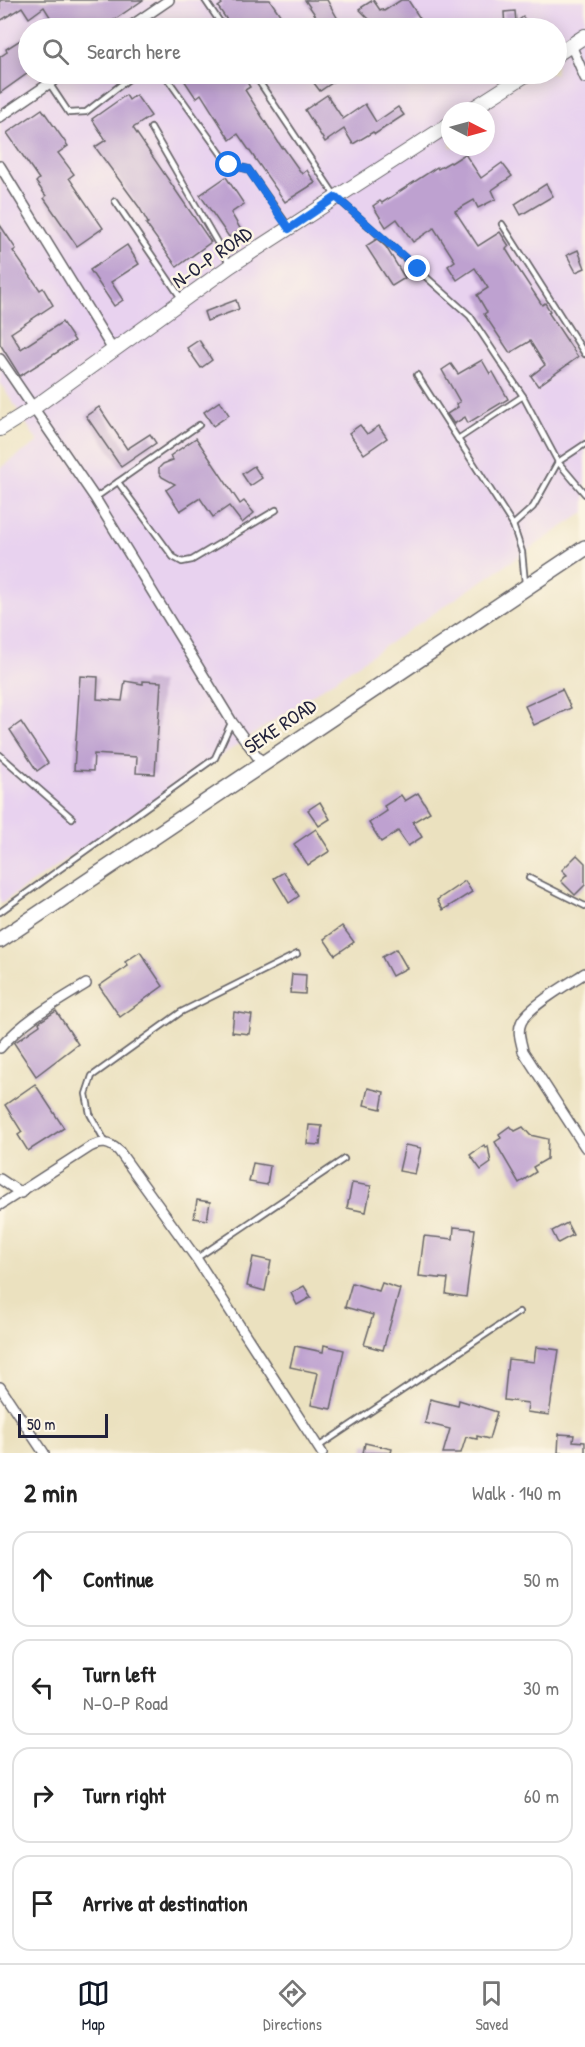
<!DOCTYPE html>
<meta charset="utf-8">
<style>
:root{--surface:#fff;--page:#f6f6f6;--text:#222;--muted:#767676;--line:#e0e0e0;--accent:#111827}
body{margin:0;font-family:"Patrick Hand",sans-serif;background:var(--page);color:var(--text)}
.compass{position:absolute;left:441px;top:102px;width:54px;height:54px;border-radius:50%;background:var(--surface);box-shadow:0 3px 15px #0003;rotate:96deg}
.scale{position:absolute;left:18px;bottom:15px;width:90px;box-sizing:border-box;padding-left:6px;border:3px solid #22223b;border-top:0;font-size:16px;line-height:21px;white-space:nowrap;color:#22223b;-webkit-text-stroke:4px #fcf5e5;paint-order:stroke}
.stop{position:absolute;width:18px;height:18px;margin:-14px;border:4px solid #1a73e8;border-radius:50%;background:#fff}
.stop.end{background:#1a73e8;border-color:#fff;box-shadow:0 2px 6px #0008}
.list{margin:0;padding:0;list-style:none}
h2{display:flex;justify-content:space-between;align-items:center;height:78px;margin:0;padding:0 24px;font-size:26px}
h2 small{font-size:20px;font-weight:400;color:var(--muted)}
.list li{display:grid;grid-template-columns:39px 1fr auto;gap:18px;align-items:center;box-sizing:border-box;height:96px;margin:0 12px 12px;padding:0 12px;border:2px solid var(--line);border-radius:18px}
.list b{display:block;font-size:22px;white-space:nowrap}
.list p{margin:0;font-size:20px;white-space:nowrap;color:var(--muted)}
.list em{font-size:20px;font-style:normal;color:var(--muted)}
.icon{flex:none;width:33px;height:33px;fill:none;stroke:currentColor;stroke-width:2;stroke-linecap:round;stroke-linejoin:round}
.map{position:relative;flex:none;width:585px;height:1453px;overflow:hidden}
.search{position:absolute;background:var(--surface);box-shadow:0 3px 15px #0003;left:18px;right:18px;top:18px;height:66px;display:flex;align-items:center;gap:15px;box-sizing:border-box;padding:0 21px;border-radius:33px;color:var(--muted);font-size:22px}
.sheet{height:510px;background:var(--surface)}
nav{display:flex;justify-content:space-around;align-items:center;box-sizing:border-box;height:84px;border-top:2px solid var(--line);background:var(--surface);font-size:16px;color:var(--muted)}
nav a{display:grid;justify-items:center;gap:3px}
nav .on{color:var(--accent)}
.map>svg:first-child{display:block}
.built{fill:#e8d2ef;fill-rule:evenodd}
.building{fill:#bea1d0}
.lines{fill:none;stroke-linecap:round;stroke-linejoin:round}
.lane-casing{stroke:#686569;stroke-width:8}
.street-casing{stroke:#686569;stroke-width:12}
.secondary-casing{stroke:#686569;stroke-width:16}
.primary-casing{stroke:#686569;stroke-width:18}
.lane{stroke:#fff;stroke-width:4.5}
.street{stroke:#fff;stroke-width:9}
.secondary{stroke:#fff;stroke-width:14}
.primary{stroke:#fff;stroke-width:15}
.route{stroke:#1a73e8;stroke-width:8}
.labels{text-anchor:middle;stroke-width:5;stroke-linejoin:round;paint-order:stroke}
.street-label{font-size:20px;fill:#22223b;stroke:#fcf5e5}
</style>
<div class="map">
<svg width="585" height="1453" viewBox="0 0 585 1453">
<rect width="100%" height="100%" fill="#fcf5e5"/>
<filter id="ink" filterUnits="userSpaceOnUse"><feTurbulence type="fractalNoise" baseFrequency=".0167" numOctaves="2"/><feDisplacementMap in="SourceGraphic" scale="12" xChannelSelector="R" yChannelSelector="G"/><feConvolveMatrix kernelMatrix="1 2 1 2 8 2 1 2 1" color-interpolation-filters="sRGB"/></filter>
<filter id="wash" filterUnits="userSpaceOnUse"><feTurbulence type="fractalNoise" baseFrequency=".008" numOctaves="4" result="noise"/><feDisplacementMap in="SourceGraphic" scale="24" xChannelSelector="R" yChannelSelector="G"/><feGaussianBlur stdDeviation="1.35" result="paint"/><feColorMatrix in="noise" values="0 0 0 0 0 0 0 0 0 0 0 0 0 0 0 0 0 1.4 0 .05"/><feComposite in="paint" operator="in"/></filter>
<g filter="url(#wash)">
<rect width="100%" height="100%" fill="#ebe1bf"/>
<!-- built -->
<path class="built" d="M0 0H585V512L0 904V468L38 442 0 382ZM28 28H556V74H28ZM450 111H486V147H450Z"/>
<g id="blocks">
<!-- building -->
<g class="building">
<polygon points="0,0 143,0 102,28 57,28 44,7 29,18 22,7 0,21"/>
<polygon points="219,0 270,0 289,28 236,28 231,22 229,23 218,7 222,4"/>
<polygon points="305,0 327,0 343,28 324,28"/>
<polygon points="373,0 380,10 382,9 384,11 401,0 408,0 421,20 408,28 378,28 359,9"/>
<polygon points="515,11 516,22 523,17 531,28 505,28 504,12"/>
<polygon points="28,35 28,73 0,93 0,57 7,52 6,49"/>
<polygon points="180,74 242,74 250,87 245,90 282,148 283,147 302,174 307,170 315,183 285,202 238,134 230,140 201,94 196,98"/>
<polygon points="307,74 345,74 320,91"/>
<polygon points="126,95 129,100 136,95 151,116 133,128 211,242 177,267 146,224 148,223 139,207 95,147 106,140 92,119"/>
<polygon points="327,95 343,119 365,104 376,122 398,107 404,115 375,134 373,132 353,144 344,129 325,142 305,110"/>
<polygon points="42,109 68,146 58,153 74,174 69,178 103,228 77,246 44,198 46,196 36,182 39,179 7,133"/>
<polygon points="465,154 481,178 502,163 512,176 492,190 496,199 478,208 474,200 455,211 478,246 500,232 509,246 506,249 519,270 542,305 545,303 550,311 548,312 578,357 538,386 531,376 545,365 530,341 510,353 484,314 487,312 477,295 488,288 475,268 457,280 448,266 455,261 434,228 413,242 397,219 386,227 373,206 380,201 382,203 437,167 438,169 450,162 451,163"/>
<polygon points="226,177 244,204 231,213 241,230 229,237 200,195"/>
<polygon points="546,184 553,196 521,215 515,204"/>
<polygon points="0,225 16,249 13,251 40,290 43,288 53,305 11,333 21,349 62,322 75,341 20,376 0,344"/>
<polygon points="377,239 386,247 405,278 392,286 366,246"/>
<polygon points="127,245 139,264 111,282 123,300 114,306 90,270"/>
<polygon points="578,250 585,268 576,272 567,255"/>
<polygon points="236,300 239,309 207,321 204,312"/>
<polygon points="199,340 212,360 201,368 187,348"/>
<polygon points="482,360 490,374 493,372 508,399 468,423 465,417 454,424 447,414 458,407 456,404 460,402 442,370 451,364 458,374"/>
<polygon points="220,401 229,415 213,426 204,412"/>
<polygon points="99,407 127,449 150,434 156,443 121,467 86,416"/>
<polygon points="360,425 367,434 379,426 387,438 364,454 349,433"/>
<polygon points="196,438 240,504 244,501 254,513 242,523 229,506 213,517 200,498 180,511 166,490 175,484 162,477 159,473 159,468 163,464 173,460 170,456"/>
<polygon points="254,466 262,478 250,486 242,474"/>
<polygon points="80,676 98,677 97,699 122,701 125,681 143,684 143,681 161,682 155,774 136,773 137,757 94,754 93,771 74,770"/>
<polygon points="562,689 571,708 534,725 525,706"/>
<polygon points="21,722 48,763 37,771 10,730"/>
<polygon points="418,793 430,812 413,822 422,837 408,846 398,831 381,842 369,823 387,811 384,806 401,795 405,801"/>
<polygon points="320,802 330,819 319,826 308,810"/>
<polygon points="316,829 330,851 308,865 294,844"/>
<polygon points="577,855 585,863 585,885 575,895 561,881 567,875 562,870"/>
<polygon points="284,872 299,896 289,903 274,878"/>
<polygon points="465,881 472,892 443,910 437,900"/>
<polygon points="342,926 354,942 335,955 324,939"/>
<polygon points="396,949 407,968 392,976 382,957"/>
<polygon points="140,952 163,986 120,1017 99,986 128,966 125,962"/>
<polygon points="292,974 306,975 305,994 290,993"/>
<polygon points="56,1011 78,1044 36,1076 14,1043 40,1025 39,1022"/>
<polygon points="234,1012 252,1015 249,1034 232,1032"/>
<polygon points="35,1084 64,1128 28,1151 18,1135 22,1132 5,1105"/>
<polygon points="368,1088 384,1092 381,1109 364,1105"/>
<polygon points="309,1125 322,1126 320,1145 307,1144"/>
<polygon points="510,1126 515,1131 523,1127 530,1135 548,1139 547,1159 533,1167 536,1172 519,1183 495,1142 501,1138 499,1134"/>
<polygon points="405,1145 421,1148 415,1174 399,1171"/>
<polygon points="484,1145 486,1148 488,1146 491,1163 481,1170 470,1155"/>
<polygon points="253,1163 270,1166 267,1185 249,1182"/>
<polygon points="352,1183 371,1186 366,1212 347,1208"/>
<polygon points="197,1200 210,1202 207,1220 194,1218"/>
<polygon points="567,1223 573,1235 558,1243 552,1231"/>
<polygon points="454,1227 475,1229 466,1297 446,1294 448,1279 419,1276 424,1236 453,1239"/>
<polygon points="253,1257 271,1261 265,1291 247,1286"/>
<polygon points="352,1283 379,1291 382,1283 400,1289 383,1350 364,1345 373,1315 345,1307"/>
<polygon points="304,1286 311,1297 297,1305 291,1293"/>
<polygon points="324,1345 344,1350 331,1409 311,1405 318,1373 290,1367 295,1346 323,1352"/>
<polygon points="536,1347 559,1350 549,1415 527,1412 528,1403 504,1400 508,1359 534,1362"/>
<polygon points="430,1399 458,1406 459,1400 497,1412 489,1439 477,1436 477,1439 466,1437 461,1453 443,1453 450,1429 425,1423"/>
<polygon points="559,1434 574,1435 573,1441 585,1442 585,1453 558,1453"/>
<polygon points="365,1443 392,1449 391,1453 363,1453"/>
</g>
</g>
</g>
<g filter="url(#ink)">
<use href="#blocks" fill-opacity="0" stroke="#686569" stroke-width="1.5"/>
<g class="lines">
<!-- lane casing -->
<g class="lane-casing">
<g id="lane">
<polyline points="205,0 224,28"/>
<polyline points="164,74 229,165 248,169 288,226"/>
<polyline points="254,74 336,197 470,316 523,396 558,462 585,494"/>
<polyline points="49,83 69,113 86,112 135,74"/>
<polyline points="151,128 229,263"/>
<polyline points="115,201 181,298"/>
<polyline points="502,224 585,354"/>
<polyline points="417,375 513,525 522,552 525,583"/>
<polyline points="458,439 523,396"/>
<polyline points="118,482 173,557 182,562 192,560 276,510"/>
<polyline points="95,498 199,425"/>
<polyline points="513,525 533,507 558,462 585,444"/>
<polyline points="0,755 72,818"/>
<polyline points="529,878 585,906"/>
<polyline points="0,912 215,758 231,723"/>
<polyline points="106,1143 90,1114 86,1094 92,1076 181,1012 297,954"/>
<polyline points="197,1258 344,1159"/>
<polyline points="318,1447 519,1312"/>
</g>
</g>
<!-- street casing -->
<g class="street-casing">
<g id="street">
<polyline points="128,28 169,0"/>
<polyline points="571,45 585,78"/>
<polyline points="0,117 63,74"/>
<polyline points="0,166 113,350"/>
<polyline points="0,359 95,498 232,722 262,763"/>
<path d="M585 973C570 983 527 1007 521 1023 517 1032 521 1041 523 1051L585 1147"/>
<path d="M0 1048C24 1020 55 1003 86 984"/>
<polyline points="0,1179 21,1193"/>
<path d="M0 1205 90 1147C102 1141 109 1142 119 1151L196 1258 322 1453"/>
<polyline points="0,1387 44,1453"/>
</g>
</g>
<!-- secondary casing -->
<g class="secondary-casing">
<g id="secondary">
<polyline points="556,55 585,36"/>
<polyline points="469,111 527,74"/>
<polyline points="0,429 32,409 230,266 450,124"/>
</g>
</g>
<!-- primary casing -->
<g class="primary-casing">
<polyline id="primary" points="0,940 585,548"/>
</g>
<!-- lane -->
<use href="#lane" class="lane"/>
<!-- street -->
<use href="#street" class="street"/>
<!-- secondary -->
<use href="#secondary" class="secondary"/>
<!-- primary -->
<use href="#primary" class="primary"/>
</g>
</g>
<g class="lines" filter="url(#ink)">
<!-- route -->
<polyline class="route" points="229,165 248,169 289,229 336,197 418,269"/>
</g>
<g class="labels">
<!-- street labels -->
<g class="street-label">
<text transform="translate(212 257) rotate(-35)" y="7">N-O-P ROAD</text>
<text transform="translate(280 726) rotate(-34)" y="7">SEKE ROAD</text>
</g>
</g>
</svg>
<svg class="compass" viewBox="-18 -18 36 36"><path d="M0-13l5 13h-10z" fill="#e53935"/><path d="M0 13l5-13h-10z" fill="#767676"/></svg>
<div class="scale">50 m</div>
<div class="stop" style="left:229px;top:165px"></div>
<div class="stop end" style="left:418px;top:269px"></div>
<div class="search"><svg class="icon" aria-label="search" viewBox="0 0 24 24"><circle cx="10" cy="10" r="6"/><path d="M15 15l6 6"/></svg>Search here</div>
</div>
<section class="sheet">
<h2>2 min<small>Walk · 140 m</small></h2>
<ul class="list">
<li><svg class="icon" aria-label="ahead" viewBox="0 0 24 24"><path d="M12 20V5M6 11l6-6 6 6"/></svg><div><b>Continue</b></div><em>50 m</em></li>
<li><svg class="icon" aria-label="left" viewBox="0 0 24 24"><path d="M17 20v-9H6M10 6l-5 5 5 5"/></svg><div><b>Turn left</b><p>N-O-P Road</p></div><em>30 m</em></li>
<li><svg class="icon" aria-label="right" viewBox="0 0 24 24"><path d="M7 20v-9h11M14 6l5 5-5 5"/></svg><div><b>Turn right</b></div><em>60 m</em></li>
<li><svg class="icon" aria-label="arrive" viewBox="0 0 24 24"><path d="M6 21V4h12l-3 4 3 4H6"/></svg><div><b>Arrive at destination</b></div></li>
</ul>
</section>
<nav>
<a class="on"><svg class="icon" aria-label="map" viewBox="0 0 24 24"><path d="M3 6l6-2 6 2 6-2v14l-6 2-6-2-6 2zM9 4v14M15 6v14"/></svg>Map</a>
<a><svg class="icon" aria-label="directions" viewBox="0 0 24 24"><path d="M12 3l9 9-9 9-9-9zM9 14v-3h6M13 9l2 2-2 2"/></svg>Directions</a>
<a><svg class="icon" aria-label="saved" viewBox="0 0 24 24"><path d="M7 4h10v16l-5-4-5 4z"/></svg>Saved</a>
</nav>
